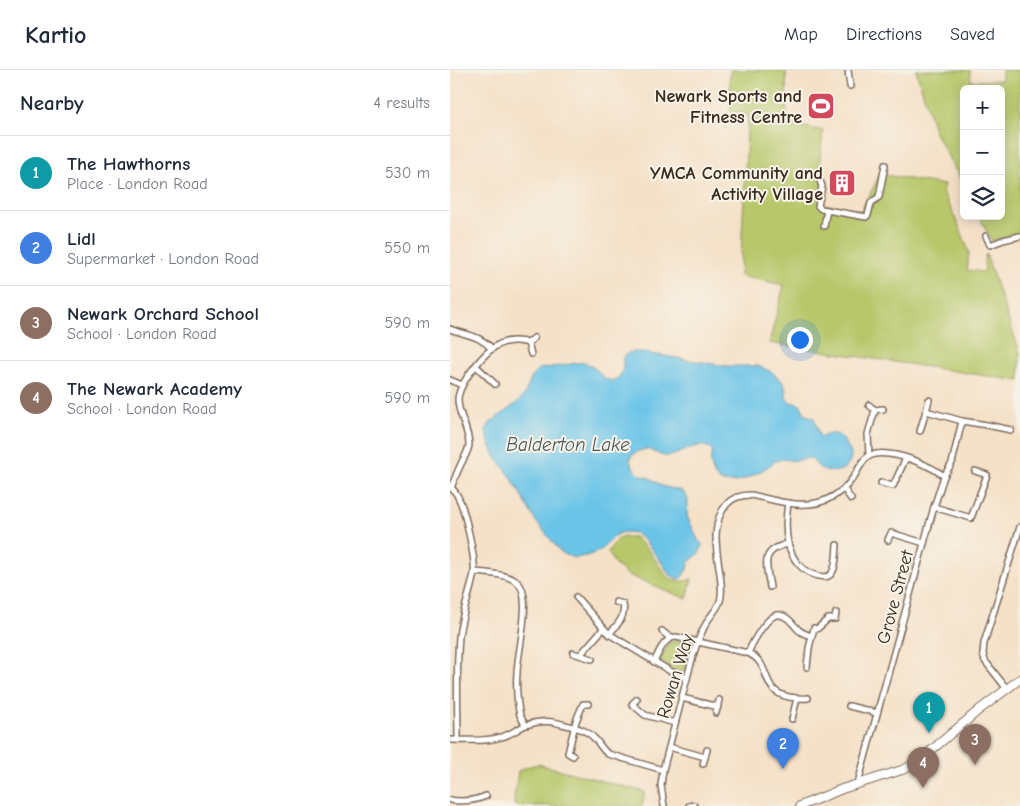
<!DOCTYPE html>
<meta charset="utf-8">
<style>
:root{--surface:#fff;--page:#f2f2f3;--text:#1f2937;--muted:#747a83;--line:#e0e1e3;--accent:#db2777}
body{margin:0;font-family:"Comic Neue",sans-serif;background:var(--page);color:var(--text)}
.controls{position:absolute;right:15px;top:15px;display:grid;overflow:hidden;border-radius:8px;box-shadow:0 2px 12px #0003}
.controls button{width:45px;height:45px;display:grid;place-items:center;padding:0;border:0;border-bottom:1px solid var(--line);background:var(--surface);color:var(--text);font:25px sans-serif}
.you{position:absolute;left:349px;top:269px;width:18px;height:18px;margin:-12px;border:4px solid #fff;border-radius:50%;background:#1a73e8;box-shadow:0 0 0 8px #1a73e833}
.badge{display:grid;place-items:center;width:32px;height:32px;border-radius:50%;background:var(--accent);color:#fff;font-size:16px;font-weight:700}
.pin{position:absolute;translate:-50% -41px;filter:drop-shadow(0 1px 2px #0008)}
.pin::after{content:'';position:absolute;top:26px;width:18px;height:15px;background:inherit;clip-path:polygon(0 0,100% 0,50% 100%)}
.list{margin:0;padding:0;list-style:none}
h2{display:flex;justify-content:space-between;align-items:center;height:65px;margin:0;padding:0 20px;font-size:21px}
h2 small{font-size:16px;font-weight:400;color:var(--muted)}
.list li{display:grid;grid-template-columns:32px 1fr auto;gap:15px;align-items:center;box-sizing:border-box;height:75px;padding:0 20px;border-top:1px solid var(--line)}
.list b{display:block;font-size:19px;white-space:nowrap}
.list p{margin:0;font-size:16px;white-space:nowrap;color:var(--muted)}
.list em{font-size:16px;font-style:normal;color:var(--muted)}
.icon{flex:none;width:28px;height:28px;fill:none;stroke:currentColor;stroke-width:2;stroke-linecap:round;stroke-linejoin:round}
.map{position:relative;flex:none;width:570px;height:736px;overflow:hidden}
header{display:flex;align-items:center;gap:30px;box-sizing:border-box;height:70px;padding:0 25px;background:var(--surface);border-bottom:1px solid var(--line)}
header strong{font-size:24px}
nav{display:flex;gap:28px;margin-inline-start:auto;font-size:18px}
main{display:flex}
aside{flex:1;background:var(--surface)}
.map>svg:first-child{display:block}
.green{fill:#b7c76a;stroke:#797844}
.water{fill:#6bc4e8;stroke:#537783}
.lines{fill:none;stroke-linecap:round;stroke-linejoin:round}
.street-casing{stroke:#7c6a5a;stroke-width:8}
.secondary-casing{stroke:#7c6a5a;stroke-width:10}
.street{stroke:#fff;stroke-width:5}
.secondary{stroke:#fff;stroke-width:8}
.labels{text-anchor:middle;stroke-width:4;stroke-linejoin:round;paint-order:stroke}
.poi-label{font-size:18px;font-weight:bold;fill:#3b2a1e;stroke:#f7f3e8;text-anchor:end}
.street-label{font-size:18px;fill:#3b2a1e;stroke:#f7f3e8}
.water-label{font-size:19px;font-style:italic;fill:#49585b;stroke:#f7f3e8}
</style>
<header>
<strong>Kartio</strong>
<nav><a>Map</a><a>Directions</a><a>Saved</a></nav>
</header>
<main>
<aside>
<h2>Nearby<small>4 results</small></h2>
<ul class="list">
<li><span class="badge" style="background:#0f9aa8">1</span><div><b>The Hawthorns</b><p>Place · London Road</p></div><em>530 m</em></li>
<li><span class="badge" style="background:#3f7fe0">2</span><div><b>Lidl</b><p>Supermarket · London Road</p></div><em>550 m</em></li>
<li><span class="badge" style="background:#8d6e63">3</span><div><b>Newark Orchard School</b><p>School · London Road</p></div><em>590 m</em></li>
<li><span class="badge" style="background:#8d6e63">4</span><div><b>The Newark Academy</b><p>School · London Road</p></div><em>590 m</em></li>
</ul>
</aside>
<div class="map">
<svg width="570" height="736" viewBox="0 0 570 736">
<rect width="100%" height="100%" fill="#f7f3e8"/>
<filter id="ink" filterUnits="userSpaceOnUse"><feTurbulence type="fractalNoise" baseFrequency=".02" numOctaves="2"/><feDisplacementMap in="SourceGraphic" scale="10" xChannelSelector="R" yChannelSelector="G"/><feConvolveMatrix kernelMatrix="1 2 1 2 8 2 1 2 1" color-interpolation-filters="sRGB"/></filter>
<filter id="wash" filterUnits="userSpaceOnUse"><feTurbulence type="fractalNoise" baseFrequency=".0096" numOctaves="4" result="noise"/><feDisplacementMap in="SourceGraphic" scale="20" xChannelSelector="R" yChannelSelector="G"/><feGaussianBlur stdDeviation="1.12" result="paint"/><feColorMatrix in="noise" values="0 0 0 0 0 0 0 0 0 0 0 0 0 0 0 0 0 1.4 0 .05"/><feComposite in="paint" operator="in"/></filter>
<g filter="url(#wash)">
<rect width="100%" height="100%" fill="#f5e1c8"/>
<!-- green -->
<g class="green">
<polygon points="280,0 336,0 337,52 318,49 373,61 368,107 376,112 372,134 411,141 430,104 495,115 492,120 510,158 519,182 517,200 532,202 535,201 534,191 536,184 570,283 570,311 319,273 334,215 290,206 298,45 280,41"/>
<polygon points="466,0 520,0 521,11 552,10 552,0 570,0 570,163 542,171 529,146 551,146 551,19 514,19 514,115 485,63"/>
<path d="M174 467H184L187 469C193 475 199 481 204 488 215 503 220 517 242 509L237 529 178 505 165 495 158 482C163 475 165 469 174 467Z"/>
<path d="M227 570 239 573 241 576 235 599 232 602C224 600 214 597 210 589L219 573Z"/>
<polygon points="88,694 195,722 192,736 65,736 64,730 68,701 76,697"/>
</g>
<!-- water -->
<path class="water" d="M180 282H189L276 296H308L322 302 333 312 336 320V327L338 331 351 335 355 344 364 348 370 367C376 366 380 362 385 364 390 365 392 368 394 371 396 375 401 381 401 385 401 401 383 405 371 399 367 396 364 391 360 388 356 388 353 390 349 390 342 392 333 387 326 391 323 392 322 394 319 396 307 404 274 424 264 404 261 396 259 389 263 381 250 367 233 385 218 386 207 387 201 376 192 380 188 381 184 384 181 386L180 392 188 404 200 408 212 416 232 421 236 426 238 431 237 446 248 470 252 474C252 484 244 487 238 493L239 497 231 509 226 508 220 505 209 489 194 470 185 463 177 462 169 463 162 468 150 481 136 486 124 488 114 484 109 480 85 450 60 405 46 388 39 372 36 360 40 353 68 332 75 324 82 306 89 299 134 292 147 300 155 309 162 311 169 307 173 300V287Z"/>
</g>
<g filter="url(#ink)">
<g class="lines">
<!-- street casing -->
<g class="street-casing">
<g id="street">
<polyline points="398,0 400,16"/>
<polyline points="370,111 372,116 368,136 371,139 416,147 418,145 421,133 429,127 435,95"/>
<polyline points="374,156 377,140"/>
<polyline points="536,166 540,175 553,170 570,166"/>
<path d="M0 259C15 265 30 265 42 279"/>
<polyline points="81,284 78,273 84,268"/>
<polyline points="26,296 45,314"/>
<polyline points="0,310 12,315"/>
<polyline points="419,335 425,340 433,339"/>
<polyline points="476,341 479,330"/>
<polyline points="470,361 476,341 512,351 537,355 561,360"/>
<polyline points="419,386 418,364 425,340"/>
<polyline points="431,413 443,416 456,388"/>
<path d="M0 417C4 420 7 424 9 429 15 441 26 491 24 503 20 525 11 545 9 567 6 601 8 636 8 670"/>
<path d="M1 418C4 410 7 403 10 396 13 389 18 383 19 375 19 359 8 345 8 330 8 314 35 281 48 275 57 270 69 270 78 273"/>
<polyline points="394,419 401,429"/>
<path d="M338 433C336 446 335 460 338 473 342 489 352 502 368 506 374 507 378 508 382 503 387 495 386 484 387 475"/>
<polyline points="484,437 521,448 537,405 525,401"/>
<polyline points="438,470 441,463 474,473"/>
<path d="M24 502C37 503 59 504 68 513 83 526 67 584 67 603 66 614 67 635 70 645 71 648 74 652 75 655"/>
<path d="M320 517C316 494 310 480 338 474"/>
<polyline points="126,527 159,564 220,601 237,608"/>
<polyline points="212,561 220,568"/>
<path d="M159 564C167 555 176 547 173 534L166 532"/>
<polyline points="123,583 142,589"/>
<path d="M298 583C302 573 315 549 326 545 329 544 334 546 337 548 340 550 342 553 345 556 349 562 355 564 361 566"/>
<polyline points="130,585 153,559"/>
<path d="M204 592C209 582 214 568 226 567L298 583C323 594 309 621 339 627 345 628 352 629 358 628"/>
<polyline points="357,597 359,578 364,558 367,559 378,549 385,549 386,543"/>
<polyline points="557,619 535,591 533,584 534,573 570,457"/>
<polyline points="232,628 268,637"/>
<polyline points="187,629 182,634 195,645 225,653"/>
<polyline points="399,636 427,643"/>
<polyline points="266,643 269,630"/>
<polyline points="342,649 347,628"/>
<path d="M0 670C17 670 35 672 51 667 61 665 68 658 76 655 85 652 95 651 104 652 117 656 135 657 145 669 150 674 152 680 158 684L213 700"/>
<polyline points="219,677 255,687"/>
<polyline points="123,686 118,683 126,651 133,634 138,634"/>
<polyline points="253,694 257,680"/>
<polyline points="408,713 484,437 494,406 502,393 512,351"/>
<path d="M0 730C13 732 24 731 36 726"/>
<path d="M214 736 211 715 213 700 242 589C246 575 251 562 258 550 262 544 268 538 270 531 273 522 271 513 270 504 267 482 260 453 277 434 283 427 291 425 301 425 325 430 352 440 376 430 388 425 398 416 405 405 408 400 411 394 415 389 428 376 463 389 477 396 483 398 488 402 494 406"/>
<polyline points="239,736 244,735 244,736"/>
</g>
</g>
<!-- secondary casing -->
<g class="secondary-casing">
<polyline id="secondary" points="350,736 392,719 452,700 465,694 529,640 570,609"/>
</g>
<!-- street -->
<use href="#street" class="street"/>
<!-- secondary -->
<use href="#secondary" class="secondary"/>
</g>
</g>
<!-- icons -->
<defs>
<g id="stadium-square" transform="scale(1.4375)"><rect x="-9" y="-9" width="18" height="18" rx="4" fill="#d1495b" stroke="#f7f3e8"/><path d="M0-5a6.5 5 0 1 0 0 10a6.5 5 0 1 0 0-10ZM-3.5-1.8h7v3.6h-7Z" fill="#fff"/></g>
<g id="building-square" transform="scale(1.4375)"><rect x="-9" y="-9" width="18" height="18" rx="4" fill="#d1495b" stroke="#f7f3e8"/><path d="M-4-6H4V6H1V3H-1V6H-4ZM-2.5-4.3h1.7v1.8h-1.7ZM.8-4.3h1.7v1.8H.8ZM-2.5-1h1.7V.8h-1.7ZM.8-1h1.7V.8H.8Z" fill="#fff"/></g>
</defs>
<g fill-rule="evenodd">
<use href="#stadium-square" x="371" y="36"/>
<use href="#building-square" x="392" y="113"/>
</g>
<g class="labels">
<!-- poi labels -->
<g class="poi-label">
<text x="352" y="32">Newark Sports and<tspan x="352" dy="21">Fitness Centre</tspan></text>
<text x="373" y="109">YMCA Community and<tspan x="373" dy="21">Activity Village</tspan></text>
</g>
<!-- street labels -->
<g class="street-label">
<text transform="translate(445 527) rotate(-75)" y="6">Grove Street</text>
<text transform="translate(225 606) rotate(-73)" y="6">Rowan Way</text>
</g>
<!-- water labels -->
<g class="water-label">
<text x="118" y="381">Balderton Lake</text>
</g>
</g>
</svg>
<div class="controls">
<button>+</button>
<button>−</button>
<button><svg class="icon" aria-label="layers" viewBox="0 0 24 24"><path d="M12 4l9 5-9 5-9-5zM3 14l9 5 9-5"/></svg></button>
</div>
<div class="you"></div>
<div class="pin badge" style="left:479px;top:663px;background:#0f9aa8">1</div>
<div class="pin badge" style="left:333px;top:699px;background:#3f7fe0">2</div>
<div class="pin badge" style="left:525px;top:695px;background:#8d6e63">3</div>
<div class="pin badge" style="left:473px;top:718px;background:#8d6e63">4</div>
</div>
</main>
